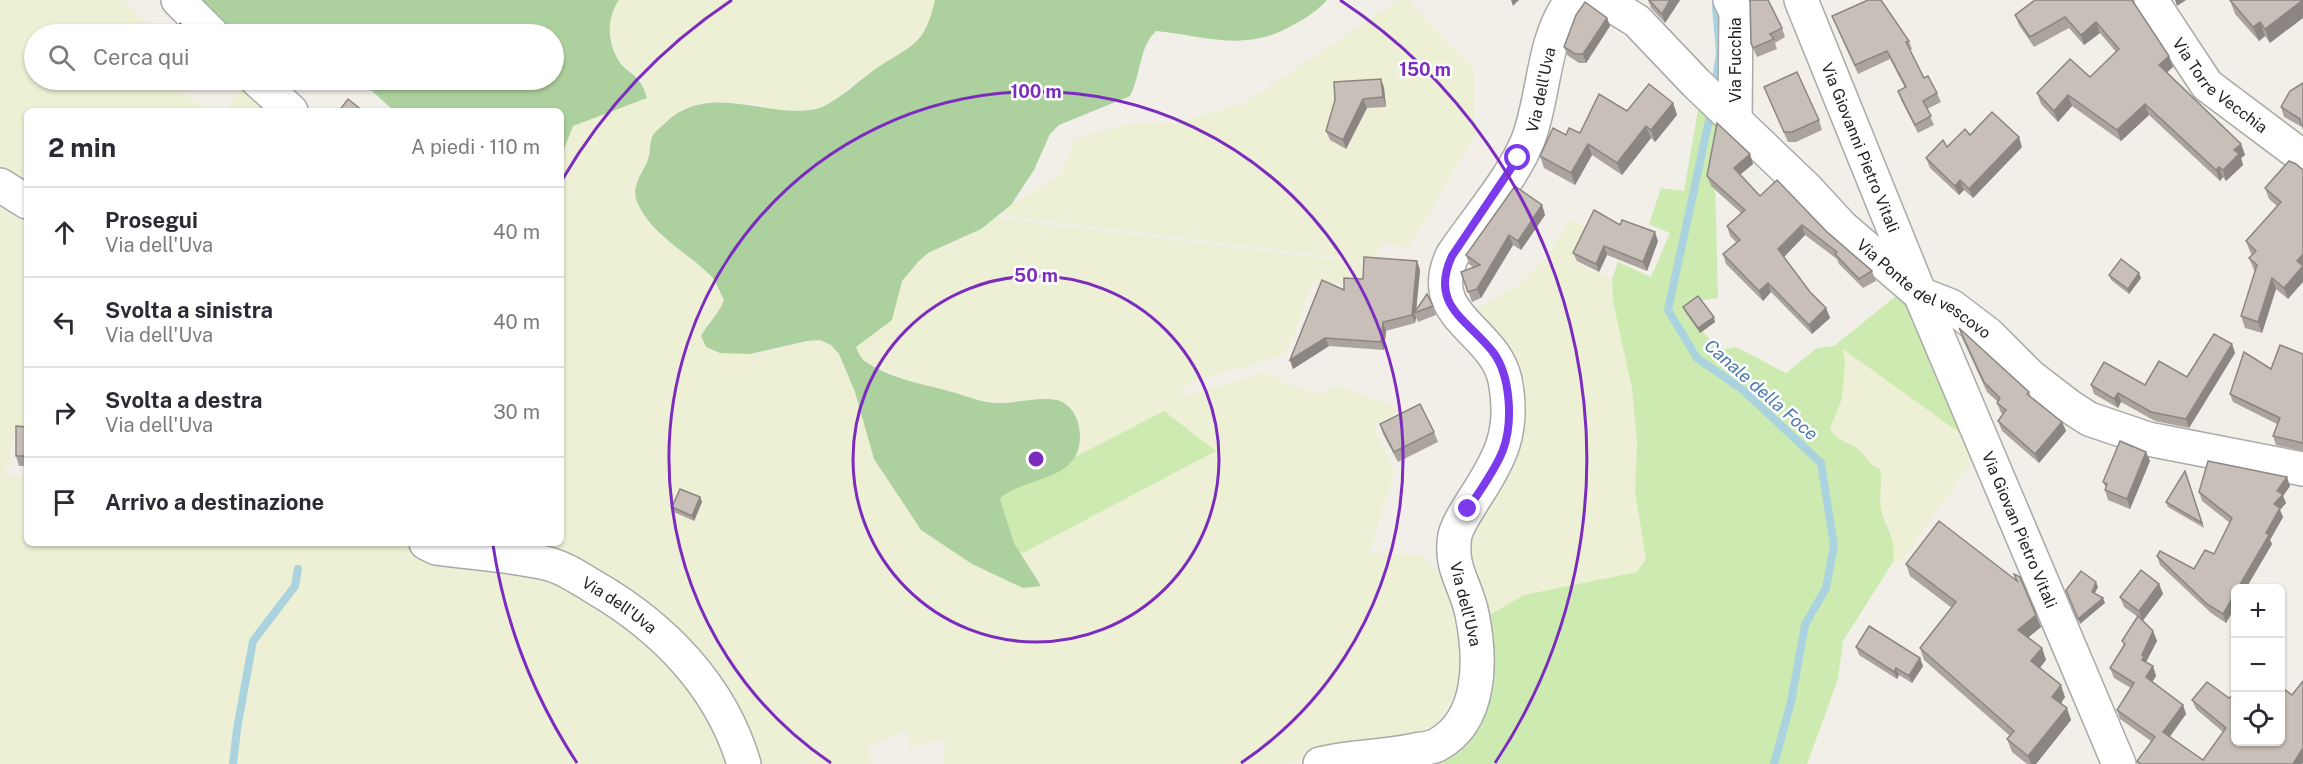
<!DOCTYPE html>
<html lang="it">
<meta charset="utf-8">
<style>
:root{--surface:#fff;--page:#f7f7f7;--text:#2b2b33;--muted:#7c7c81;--line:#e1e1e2}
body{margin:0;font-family:"Public Sans",sans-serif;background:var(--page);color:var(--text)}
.controls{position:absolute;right:18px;bottom:18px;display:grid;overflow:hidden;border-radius:9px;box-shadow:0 2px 4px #0004}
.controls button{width:54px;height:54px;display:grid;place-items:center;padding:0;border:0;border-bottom:2px solid var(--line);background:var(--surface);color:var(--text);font:30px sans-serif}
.stop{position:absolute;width:18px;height:18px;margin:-14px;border:4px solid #7c3aed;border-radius:50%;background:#fff}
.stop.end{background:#7c3aed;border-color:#fff;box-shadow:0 2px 6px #0008}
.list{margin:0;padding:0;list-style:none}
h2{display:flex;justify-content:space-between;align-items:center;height:78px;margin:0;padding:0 24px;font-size:26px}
h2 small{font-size:20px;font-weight:400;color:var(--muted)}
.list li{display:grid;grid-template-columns:39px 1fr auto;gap:18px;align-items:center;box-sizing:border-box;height:90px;padding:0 24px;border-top:2px solid var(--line)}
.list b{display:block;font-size:22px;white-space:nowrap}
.list p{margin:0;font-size:20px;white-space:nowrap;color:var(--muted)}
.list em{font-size:20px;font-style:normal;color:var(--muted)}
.icon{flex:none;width:33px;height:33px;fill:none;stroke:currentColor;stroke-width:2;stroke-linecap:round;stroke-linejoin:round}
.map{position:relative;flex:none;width:2303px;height:764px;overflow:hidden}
.search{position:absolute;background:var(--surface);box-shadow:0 2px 4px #0004;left:24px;top:24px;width:540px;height:66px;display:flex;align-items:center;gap:15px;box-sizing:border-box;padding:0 21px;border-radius:33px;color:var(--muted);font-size:22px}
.panel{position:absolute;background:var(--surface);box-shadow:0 2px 4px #0004;left:24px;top:108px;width:540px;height:438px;border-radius:9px}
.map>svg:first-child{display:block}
.farmland{fill:#eef0d5}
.grass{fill:#cdebb0}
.forest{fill:#add19e}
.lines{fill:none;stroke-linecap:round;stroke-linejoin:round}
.stream{stroke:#aad3df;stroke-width:8}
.minor-casing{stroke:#a9a9a9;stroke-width:36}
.minor{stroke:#fff;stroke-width:33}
.wall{fill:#aba49e}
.shaded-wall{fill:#8b8681}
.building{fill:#c7bfb8;stroke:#8b8681;stroke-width:1.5}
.route{stroke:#7c3aed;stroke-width:8}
.ring{fill:none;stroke:#7b2cbf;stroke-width:3}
.labels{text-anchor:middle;stroke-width:5;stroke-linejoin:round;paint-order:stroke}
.street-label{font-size:16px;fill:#222;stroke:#fff}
.water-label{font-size:18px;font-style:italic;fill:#4a7aab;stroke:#fff}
.centre{fill:#7b2cbf;stroke:#fff;stroke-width:3}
.ring-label{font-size:18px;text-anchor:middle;font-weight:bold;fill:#7b2cbf;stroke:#fff;stroke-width:5;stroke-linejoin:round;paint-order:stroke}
</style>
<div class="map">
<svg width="2303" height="764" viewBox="0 0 2303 764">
<rect width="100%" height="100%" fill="#f2efe9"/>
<!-- farmland -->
<g class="farmland">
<polygon points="0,0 122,0 158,34 34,34 34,80 169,80 198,104 213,111 27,111 27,191 0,173"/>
<polygon points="619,0 935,0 928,26 914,46 855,82 832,103 806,110 786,111 751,103 724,103 684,108 653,135 648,160 634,186 649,225 713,277 724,300 719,314 708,323 720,353 763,353 807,341 820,340 831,345 839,354 855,392 874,459 921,530 972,564 1023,588 1041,585 1021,554 1216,451 1163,412 1075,457 1079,443 1042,399 1030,402 981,402 951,392 920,385 863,361 856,347 891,320 902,281 919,261 928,253 952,244 996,218 1362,263 1362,284 1312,284 1286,354 1198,380 1180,391 1184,397 1262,373 1283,379 1282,383 1322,394 1337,385 1400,409 1373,427 1395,470 1370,553 1421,555 1441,574 1448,586 1462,628 1463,670 1454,698 1436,723 1416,735 1323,752 1285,764 943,764 945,739 910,747 907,730 868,746 872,764 757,764 687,646 485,543 561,543 561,157 573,126 647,97 643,81 617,59 609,27 611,11"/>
<polygon points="1399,0 1408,0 1474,70 1475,134 1409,248 1380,242 1376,262 1002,215 1011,205 1061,174 1075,139 1122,125 1174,123 1245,103"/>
<polygon points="247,80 282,111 225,111"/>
<polygon points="0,205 27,225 27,427 15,427 6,476 27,478 27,543 401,543 456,562 537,573 596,599 703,696 735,764 0,764"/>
<polygon points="1568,219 1591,229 1577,263 1612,279 1613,301 1632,389 1637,444 1635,492 1646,559 1637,572 1590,583 1486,617 1470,580 1466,535 1525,412 1524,392 1511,353 1471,312 1517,286 1548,257"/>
<polygon points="1842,348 1964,436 1973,460 1899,564 1893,562 1891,531 1881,507 1883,485 1861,452 1838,440 1830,428 1842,399 1845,361"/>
</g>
<!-- grass -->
<g class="grass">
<path d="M1699 104 1722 123 1715 178 1718 298 1703 300 1688 317 1708 337 1724 349 1736 347 1786 373 1817 348 1834 346 1901 292 1964 436 1843 349 1845 361 1842 399 1830 428C1836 442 1848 441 1858 449 1868 457 1866 463 1880 469 1883 483 1879 494 1881 507 1884 527 1897 535 1893 562L1843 641 1838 679 1807 764H1406C1422 763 1441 762 1456 754 1461 752 1465 746 1469 741 1499 707 1489 658 1486 617L1524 595 1637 572 1646 559 1635 492 1637 444 1632 389 1613 301 1612 279 1618 262 1651 277 1670 233 1649 224 1661 188 1684 191Z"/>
<path d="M1164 411 1216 451 1021 554 1014 543 1000 499C1022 480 1054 478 1075 457Z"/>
</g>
<!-- forest -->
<g class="forest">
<path d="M190 0H619C607 17 607 39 617 58 626 75 639 70 647 98L573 126 561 157V111H394L372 91 345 80H554V34H225Z"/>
<path d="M935 0H1327C1317 11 1306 18 1293 25 1246 53 1206 36 1156 31 1139 47 1141 75 1130 96L1059 125 1050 134 1034 170 1011 205 981 229 928 253 919 261 902 281 892 320 856 347C858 352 861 359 866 362 892 379 923 384 952 392 967 396 980 402 996 403 1014 404 1043 395 1060 401 1080 409 1085 439 1075 457 1060 481 1020 480 1000 499L1014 543 1041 586 1023 588 972 564 921 530 874 459 855 392 839 354 831 345 820 340 807 341 750 354 720 353 706 347 701 336C708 323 719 314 724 300 720 293 717 282 711 276 687 252 652 235 638 204 630 187 641 176 647 162 651 154 649 142 653 135 656 130 663 126 666 122 710 81 767 119 816 109 836 104 861 78 880 66 914 44 925 44 935 0Z"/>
</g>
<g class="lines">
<!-- stream -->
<g class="stream">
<polyline points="1715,87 1720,52 1716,7"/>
<polyline points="1711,111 1668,310 1697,358 1743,390 1821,463 1834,546 1826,588 1805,625 1791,702 1774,764"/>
<polyline points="233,764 237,729 253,641 295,586 298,569"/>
</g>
<!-- minor casing -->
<g class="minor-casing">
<g id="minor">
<polyline points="178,0 212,34"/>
<path id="s1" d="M1603 0 1637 21 1696 83 1806 188 1842 227 1920 294 1951 306 1988 334 2030 376 2069 406 2089 419 2148 439 2303 469"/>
<polyline points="1730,0 1736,12 1735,121"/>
<path id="s2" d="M1801 0 1920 294 2119 764"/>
<path id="s3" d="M2151 0 2207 85 2303 157"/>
<polyline points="257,80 291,111"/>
<polyline points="0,185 27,202"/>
<path id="s4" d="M426 543 436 548C472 553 510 555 545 563 563 567 579 578 594 587 663 627 721 686 744 764"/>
<path id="s5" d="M1320 764C1351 756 1384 757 1415 750 1422 749 1431 748 1437 745 1483 720 1481 658 1472 614 1466 584 1449 568 1455 535 1458 523 1468 509 1474 499 1501 458 1515 430 1505 380 1494 329 1424 317 1452 256 1475 221 1513 178 1528 140 1545 96 1542 38 1572 0"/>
</g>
</g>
<!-- minor -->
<use href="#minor" class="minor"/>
</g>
<!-- wall -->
<g class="wall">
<polygon points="1648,0 1680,0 1665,23 1651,8"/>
<polygon points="2132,0 2169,56 2173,67 2167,72 2241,144 2245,155 2241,158 2243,165 2226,181 2223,177 2220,181 2149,115 2121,141 2072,106 2058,122 2041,104 2037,93 2090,77 2116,52 2100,33 2084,45 2069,28 2034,47 2019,25 2015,15"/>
<polygon points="2230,0 2303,0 2270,43 2265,36 2259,41 2235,14"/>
<polygon points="1832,16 1909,41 1912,49 1910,50 1924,78 1937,93 1941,102 1927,109 1934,125 1918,133 1901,100 1898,91 1905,88 1890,59 1858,74"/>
<polygon points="1607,18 1610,26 1586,63 1579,63 1567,55 1564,47"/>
<polygon points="1782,28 1785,37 1775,43 1777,49 1757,57 1751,43"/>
<polygon points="1381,79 1384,88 1386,107 1367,108 1346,149 1330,140 1326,131"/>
<polygon points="2303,83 2303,131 2302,127 2284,117 2281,107"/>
<polygon points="1764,87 1819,120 1822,130 1796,142 1788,142"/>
<polygon points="1673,103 1677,115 1655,142 1651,138 1622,175 1592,155 1575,185 1544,168 1540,156 1566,135 1580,133 1627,111"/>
<polygon points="1970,135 2022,147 1973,198 1964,190 1959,195 1930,168 1926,158"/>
<polygon points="1750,154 1753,164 1740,175 1760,196 1826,231 1872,271 1876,281 1863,288 1839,264 1837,259 1805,235 1784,257 1810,292 1826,308 1830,318 1812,334 1771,292 1763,301 1726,264 1723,254 1736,242 1730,236 1727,226 1741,213 1711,186 1707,176"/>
<polygon points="2289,161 2288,299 2276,289 2262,333 2245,328 2241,316 2255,271 2254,270 2249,258 2252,255 2250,252 2246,241 2277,206 2269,199 2265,188"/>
<polygon points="1542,205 1545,215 1521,250 1513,245 1481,298 1472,302 1461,272 1474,268 1469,264 1466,255"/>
<polygon points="1620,225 1658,241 1647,271 1607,255 1599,272 1577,261 1573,253"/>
<polygon points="1417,261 1420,270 1416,310 1433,306 1436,315 1418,322 1416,317 1415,323 1386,331 1384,350 1329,346 1293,369 1290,360 1344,290 1363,279"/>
<polygon points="2109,275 2141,278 2129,294 2111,280"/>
<polygon points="1683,307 1715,322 1700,333 1685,312"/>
<polygon points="1959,328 2029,392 2031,397 2062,422 2066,431 2039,463 2002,431 1998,421 2003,414 2001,413 1997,403 1998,402 1987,392 1962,338"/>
<polygon points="2232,344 2235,353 2189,428 2155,421 2121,402 2118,408 2094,394 2091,385 2145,385 2187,377"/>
<polygon points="2303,354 2303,451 2276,445 2273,436 2277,424 2233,402 2230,394 2271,369"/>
<polygon points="1380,424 1434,432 1438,442 1398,462 1383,434"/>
<polygon points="27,427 27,466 19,466 16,456"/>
<polygon points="2146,452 2150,461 2130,509 2108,500 2105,490 2106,488 2103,482"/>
<polygon points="2185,471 2204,528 2168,507 2166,502"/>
<polygon points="2290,486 2283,496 2286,503 2280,510 2283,517 2270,540 2272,544 2226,623 2211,613 2160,565 2157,556 2194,569 2214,554 2230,523 2202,501 2199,492"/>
<polygon points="700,497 702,502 694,521 674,512 672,507"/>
<polygon points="1906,564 2036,615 2041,627 2028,637 2042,648 2046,660 2040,668 2065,697 2061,703 2071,720 2036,764 2027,764 2012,752 2007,739 2010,736 1924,660 1920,648 1952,608 1910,576"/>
<polygon points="2159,584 2163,594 2143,621 2153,631 2157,641 2146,662 2153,666 2156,676 2152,682 2183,705 2186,714 2170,737 2203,760 2223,732 2196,709 2192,700 2302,764 2138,764 2137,761 2151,741 2120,719 2117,710 2131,688 2114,678 2110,668 2124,646 2122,641 2138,617 2124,607 2120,597"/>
<polygon points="1856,647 1920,658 1923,666 1912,683 1899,675 1897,679 1859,655"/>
</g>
<!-- shaded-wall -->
<g class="shaded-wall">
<polygon points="1511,0 1519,0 1513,6"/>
<polygon points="1670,0 1680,0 1665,23 1662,14"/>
<polygon points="2175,0 2186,0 2177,6"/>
<polygon points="2303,0 2303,18 2270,43 2265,29"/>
<polygon points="1607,18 1610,26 1586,63 1583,54"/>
<polygon points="2096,22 2100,33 2084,45 2081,35"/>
<polygon points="2260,22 2265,36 2259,41 2253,27"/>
<polygon points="2169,56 2173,67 2163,76 2159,65"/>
<polygon points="1381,79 1384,88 1386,107 1383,97"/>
<polygon points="2068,95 2072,106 2058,122 2054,111"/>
<polygon points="1363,99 1367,108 1346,149 1343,140"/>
<polygon points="1673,103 1677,115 1655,142 1651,130"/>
<polygon points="2145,104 2149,115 2121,141 2117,130"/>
<polygon points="1646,126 1651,138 1622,175 1617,163"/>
<polygon points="2019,137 2022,147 1973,198 1969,189"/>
<polygon points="1588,144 1592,155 1575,185 1571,173"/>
<polygon points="2241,144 2245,155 2241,158 2243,165 2226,181 2223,170 2234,150"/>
<polygon points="1750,154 1753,164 1737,177 1734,168"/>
<polygon points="2219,167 2223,177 2220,181 2216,170"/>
<polygon points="1960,180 1964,190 1959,195 1955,186"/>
<polygon points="1542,205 1545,215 1521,250 1518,241"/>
<polygon points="1802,225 1805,235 1782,259 1778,249"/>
<polygon points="1655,232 1658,241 1647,271 1643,262"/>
<polygon points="1509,235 1513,245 1481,298 1477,289"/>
<polygon points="1604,246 1607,255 1599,272 1596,264"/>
<polygon points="2303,254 2303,282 2288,299 2284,288 2297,261"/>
<polygon points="1417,261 1420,270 1416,312 1414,313 1416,317 1415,323 1412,315"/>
<polygon points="2139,273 2141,278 2129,294 2128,289"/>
<polygon points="2272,278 2276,289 2262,333 2258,322"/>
<polygon points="1768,283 1771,292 1763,301 1759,291"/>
<polygon points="1826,308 1830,318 1812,334 1809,325"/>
<polygon points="1714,317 1715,322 1700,333 1698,328"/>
<polygon points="1383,322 1386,331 1384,350 1381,342"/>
<polygon points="1325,338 1329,346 1293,369 1290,360"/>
<polygon points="2232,344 2235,353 2189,428 2186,419"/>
<polygon points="2118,393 2121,402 2118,408 2114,399"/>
<polygon points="2062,422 2066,431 2039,463 2035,454"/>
<polygon points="2146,452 2150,461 2130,509 2127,499"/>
<polygon points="2287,477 2290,486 2283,496 2286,503 2280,510 2283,517 2270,540 2272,544 2246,588 2238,588 2266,533 2277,491"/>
<polygon points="700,497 702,502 694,521 692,516"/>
<polygon points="2096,582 2098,587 2093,597 2092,592"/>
<polygon points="2159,584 2163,594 2142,621 2139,611"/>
<polygon points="2235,593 2235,607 2226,623 2223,614"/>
<polygon points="2103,598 2105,603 2080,624 2078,619"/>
<polygon points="2036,615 2041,627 2023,642 2018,630"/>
<polygon points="2153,631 2157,641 2146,662 2148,665 2142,660 2142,655"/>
<polygon points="2042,648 2046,660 2035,673 2031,661"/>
<polygon points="1920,658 1923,666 1912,683 1909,676"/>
<polygon points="2153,666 2156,676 2149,687 2146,677"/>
<polygon points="1896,668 1899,675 1897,679 1894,672"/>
<polygon points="2061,685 2065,697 2057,709 2052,697"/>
<polygon points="2183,705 2186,714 2166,741 2163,732"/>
<polygon points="2067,708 2071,720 2036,764 2031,764 2028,756"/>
<polygon points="2303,748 2303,763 2302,764 2293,764"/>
</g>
<!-- building -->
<g class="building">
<polygon points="1649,0 1670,0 1662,14"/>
<polygon points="1750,0 1768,0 1782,28 1770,34 1774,39 1753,48 1751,43"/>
<polygon points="1868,0 1881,0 1909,41 1906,42 1924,78 1928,76 1937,93 1923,101 1931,116 1915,125 1898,91 1906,87 1887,51 1855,65 1832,16"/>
<polygon points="2035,0 2132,0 2169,56 2159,65 2241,144 2234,150 2239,154 2223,170 2219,167 2216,170 2145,104 2117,130 2068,95 2054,111 2037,93 2070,59 2090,77 2119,49 2096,22 2081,35 2065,17 2030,37 2015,15"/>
<polygon points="2230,0 2303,0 2265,29 2260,22 2253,27"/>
<polygon points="1585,2 1607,18 1583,54 1575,54 1564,47 1576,15"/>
<polygon points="180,23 193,34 174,34 172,32"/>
<polygon points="1797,72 1819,120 1792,132 1784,132 1764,87"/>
<polygon points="1381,79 1383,97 1363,99 1343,140 1326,131 1335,100 1334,82"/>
<polygon points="2303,83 2303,126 2301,125 2300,119 2281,107 2290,91"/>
<polygon points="1649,84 1673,103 1651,130 1646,126 1617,163 1588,144 1571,173 1540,156 1553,128 1566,135 1569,128 1580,133 1599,94 1627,111"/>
<polygon points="348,99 363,111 339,111"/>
<polygon points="1992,112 2019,137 1969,189 1960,180 1955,186 1926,158 1943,140 1947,147 1965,129 1970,135"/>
<polygon points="1717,123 1750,154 1734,168 1760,196 1777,180 1826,231 1872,271 1859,279 1835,254 1837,252 1802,225 1778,249 1810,292 1826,308 1809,325 1768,283 1759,291 1723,254 1740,240 1727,226 1745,210 1707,176"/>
<polygon points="2289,161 2296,164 2303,170 2303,254 2297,261 2303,266 2284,288 2272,278 2258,322 2241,316 2257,265 2249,258 2256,251 2246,241 2281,202 2265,188"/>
<polygon points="1515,186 1542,205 1518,241 1509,235 1477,289 1468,292 1461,272 1480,265 1466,255"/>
<polygon points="1594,210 1620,225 1622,220 1655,232 1643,262 1604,246 1596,264 1573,253"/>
<polygon points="1364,257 1417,261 1412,315 1383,322 1381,342 1325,338 1290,360 1322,280 1344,290 1344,278 1363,279"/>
<polygon points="2121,259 2139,273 2128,289 2109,275"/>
<polygon points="1427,294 1433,306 1414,313"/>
<polygon points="1698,296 1714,317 1698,328 1683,307"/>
<polygon points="1959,328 2029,392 2027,394 2062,422 2035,454 1998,421 2006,410 1997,403 2000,398 1984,382"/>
<polygon points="2214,334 2232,344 2186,419 2151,412 2118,393 2114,399 2091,385 2104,362 2145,385 2159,361 2187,377"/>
<polygon points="2280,345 2303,354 2303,443 2273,436 2280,418 2230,394 2244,352 2271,369"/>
<polygon points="1420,404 1434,432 1394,452 1380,424"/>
<polygon points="16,426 27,427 27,456 16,456"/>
<polygon points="2120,441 2146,452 2127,499 2105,490 2107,484 2103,482"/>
<polygon points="2208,461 2287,477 2277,491 2283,494 2274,504 2280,508 2266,533 2269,535 2238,588 2235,588 2235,593 2223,614 2207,604 2157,556 2160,551 2194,569 2205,550 2214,554 2232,518 2199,492"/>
<polygon points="2185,471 2202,523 2166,502"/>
<polygon points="680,489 700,497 692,516 672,507"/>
<polygon points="1939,521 2017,581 2014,574 2020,577 2036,615 2018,630 2042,648 2031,661 2061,685 2052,697 2067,708 2028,756 2007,739 2014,731 1920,648 1956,602 1906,564"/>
<polygon points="2141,570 2159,584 2139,611 2120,597"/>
<polygon points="2081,571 2096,582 2092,592 2103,598 2078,619 2066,590"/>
<polygon points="2138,616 2153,631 2142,655 2144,656 2142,660 2153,666 2146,677 2183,705 2163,732 2203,760 2226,728 2192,700 2207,682 2229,698 2235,693 2235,741 2280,741 2280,686 2292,695 2303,681 2303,748 2293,764 2141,764 2137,761 2155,737 2117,710 2134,683 2110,668 2125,644 2122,641"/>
<polygon points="1869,626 1920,658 1909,676 1896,668 1894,672 1856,647"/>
</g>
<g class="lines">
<!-- route -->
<path class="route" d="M1468 509C1480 490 1495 471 1503 450 1513 423 1511 376 1493 352 1467 319 1429 305 1452 256L1518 158"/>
</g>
<!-- distance rings -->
<g class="ring">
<circle cx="1036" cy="459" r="183"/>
<path d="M831 763A367 367 0 1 1 1241 763"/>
<path d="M577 763A550 550 0 0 1 493 545M562 180A550 550 0 0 1 732 0M1340 0A550 550 0 0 1 1495 763"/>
</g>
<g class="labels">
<!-- street labels -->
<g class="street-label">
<text transform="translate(1735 60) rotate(-90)" y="6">Via Fucchia</text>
<text dy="6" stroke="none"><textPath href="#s3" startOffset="111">Via Torre Vecchia</textPath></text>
<text dy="6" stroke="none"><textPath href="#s5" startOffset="849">Via dell'Uva</textPath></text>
<text dy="6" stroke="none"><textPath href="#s2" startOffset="159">Via Giovanni Pietro Vitali</textPath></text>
<text dy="6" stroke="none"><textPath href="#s1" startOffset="434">Via Ponte del vescovo</textPath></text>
<text dy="6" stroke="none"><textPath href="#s2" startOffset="573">Via Giovan Pietro Vitali</textPath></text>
<text transform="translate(1466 604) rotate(76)" y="6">Via dell'Uva</text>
<text dy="6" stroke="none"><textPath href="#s4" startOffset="207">Via dell'Uva</textPath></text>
</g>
<!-- water labels -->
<g class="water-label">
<text transform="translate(1761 390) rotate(41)" y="6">Canale della Foce</text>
</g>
</g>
<circle cx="1036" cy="459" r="9" class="centre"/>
<g class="ring-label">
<text x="1425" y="76">150 m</text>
<text x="1036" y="98">100 m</text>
<text x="1036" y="282">50 m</text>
</g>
</svg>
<div class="controls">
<button>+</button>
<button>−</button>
<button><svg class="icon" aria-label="locate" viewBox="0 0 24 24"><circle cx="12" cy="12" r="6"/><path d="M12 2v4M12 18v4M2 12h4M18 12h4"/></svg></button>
</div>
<div class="stop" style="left:1518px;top:158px"></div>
<div class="stop end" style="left:1468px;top:509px"></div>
<div class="search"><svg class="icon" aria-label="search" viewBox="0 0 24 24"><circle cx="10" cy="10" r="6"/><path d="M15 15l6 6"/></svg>Cerca qui</div>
<section class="panel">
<h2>2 min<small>A piedi · 110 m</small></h2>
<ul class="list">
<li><svg class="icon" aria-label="ahead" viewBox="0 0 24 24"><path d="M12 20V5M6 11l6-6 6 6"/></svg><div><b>Prosegui</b><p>Via dell'Uva</p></div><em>40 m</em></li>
<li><svg class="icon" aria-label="left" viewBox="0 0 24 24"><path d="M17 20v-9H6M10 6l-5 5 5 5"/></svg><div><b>Svolta a sinistra</b><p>Via dell'Uva</p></div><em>40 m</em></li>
<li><svg class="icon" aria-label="right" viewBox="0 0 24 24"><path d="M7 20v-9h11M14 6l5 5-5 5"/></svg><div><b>Svolta a destra</b><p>Via dell'Uva</p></div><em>30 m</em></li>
<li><svg class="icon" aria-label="arrive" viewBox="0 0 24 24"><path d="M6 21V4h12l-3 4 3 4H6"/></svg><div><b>Arrivo a destinazione</b></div></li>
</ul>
</section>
</div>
